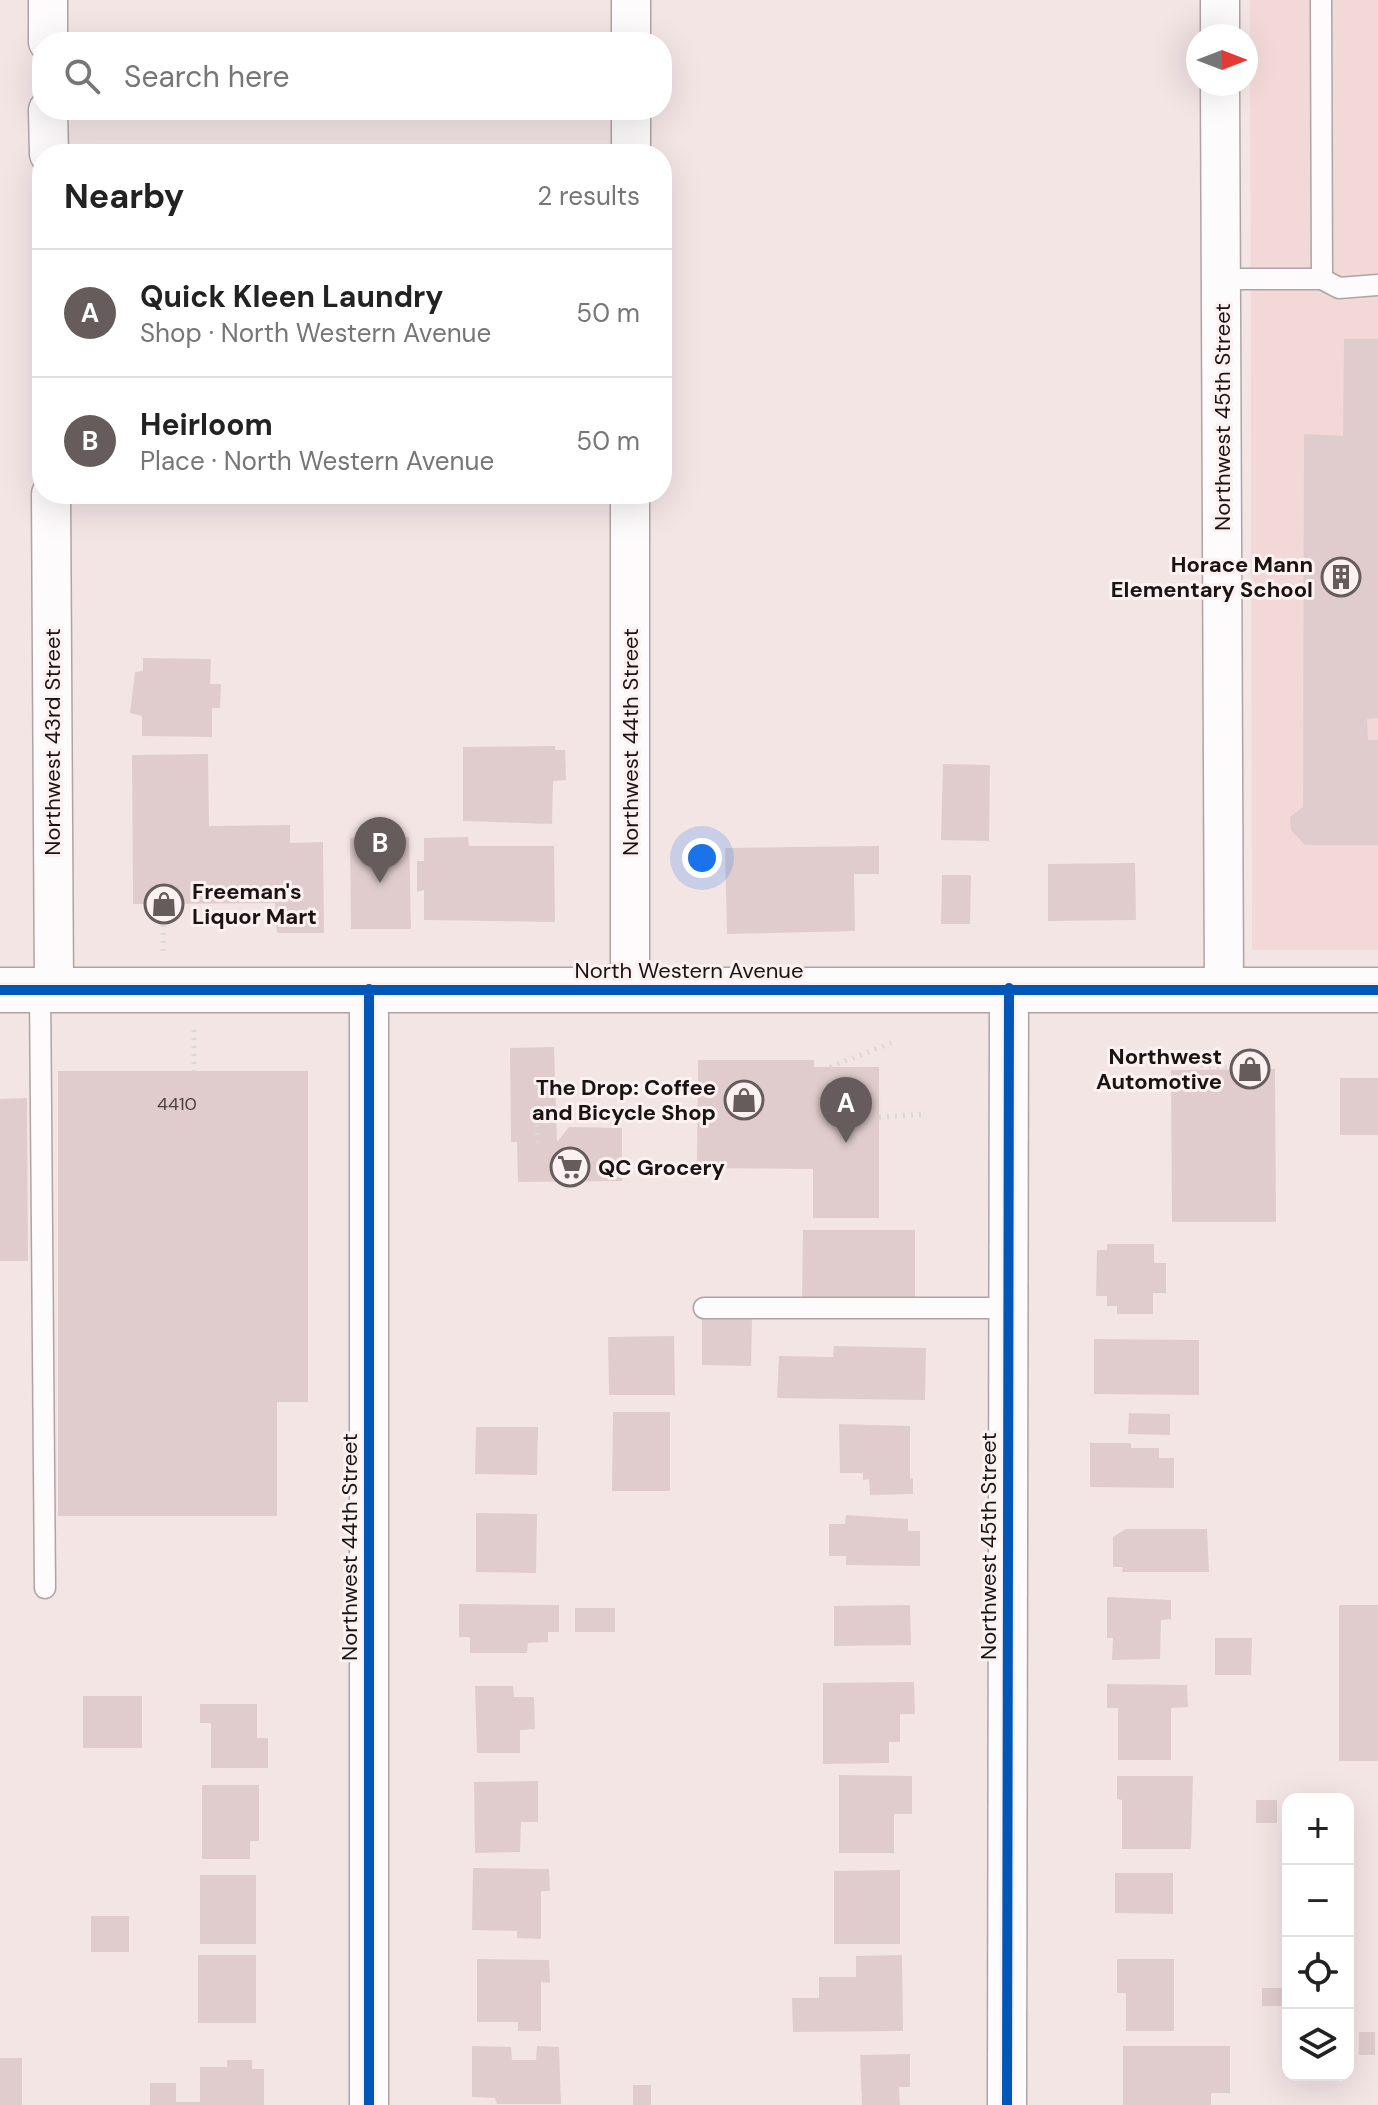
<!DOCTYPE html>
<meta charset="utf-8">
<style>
:root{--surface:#fff;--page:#f2f2f2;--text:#222;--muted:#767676;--line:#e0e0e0;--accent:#675c5c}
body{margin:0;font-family:"DM Sans",sans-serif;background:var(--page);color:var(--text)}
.controls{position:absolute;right:24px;bottom:24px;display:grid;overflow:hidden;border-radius:16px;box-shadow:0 8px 32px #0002}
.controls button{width:72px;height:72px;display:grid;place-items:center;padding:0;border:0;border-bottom:2px solid var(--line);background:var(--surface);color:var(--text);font:40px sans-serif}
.compass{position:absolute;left:1186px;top:24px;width:72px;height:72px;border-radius:50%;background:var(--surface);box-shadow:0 8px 32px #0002;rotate:90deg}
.you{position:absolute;left:702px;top:858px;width:28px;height:28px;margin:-20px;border:6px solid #fff;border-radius:50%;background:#1a73e8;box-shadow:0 0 0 12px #1a73e833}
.badge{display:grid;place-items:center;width:52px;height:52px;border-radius:50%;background:var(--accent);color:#fff;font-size:26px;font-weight:700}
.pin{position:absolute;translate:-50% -66px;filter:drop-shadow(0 2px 4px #0008)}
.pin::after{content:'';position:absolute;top:42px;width:28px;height:24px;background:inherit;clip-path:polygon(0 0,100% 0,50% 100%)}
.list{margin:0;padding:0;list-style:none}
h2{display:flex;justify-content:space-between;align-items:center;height:104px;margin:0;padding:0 32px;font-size:34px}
h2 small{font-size:26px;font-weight:400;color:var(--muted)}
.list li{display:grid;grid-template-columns:52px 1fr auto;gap:24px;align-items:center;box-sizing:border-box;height:128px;padding:0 32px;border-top:2px solid var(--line)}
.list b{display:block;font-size:30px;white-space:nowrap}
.list p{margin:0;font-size:26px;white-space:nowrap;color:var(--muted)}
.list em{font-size:26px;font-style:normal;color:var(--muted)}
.icon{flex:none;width:44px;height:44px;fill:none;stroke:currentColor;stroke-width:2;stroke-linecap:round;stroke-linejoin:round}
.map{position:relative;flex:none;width:1378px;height:2105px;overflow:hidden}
.search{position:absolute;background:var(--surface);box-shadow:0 8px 32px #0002;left:32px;top:32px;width:640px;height:88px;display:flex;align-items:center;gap:20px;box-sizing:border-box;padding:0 28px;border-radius:32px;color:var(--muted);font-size:30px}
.panel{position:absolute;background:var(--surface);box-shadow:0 8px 32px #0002;left:32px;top:144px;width:640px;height:360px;border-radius:32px}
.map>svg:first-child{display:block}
.built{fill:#f3d8d8}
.building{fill:#e0cccc}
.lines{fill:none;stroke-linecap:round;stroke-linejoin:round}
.lane-casing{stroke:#afa4a4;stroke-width:23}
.street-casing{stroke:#afa4a4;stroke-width:41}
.secondary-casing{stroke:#afa4a4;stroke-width:47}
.path{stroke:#dad7d7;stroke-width:5;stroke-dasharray:2 6;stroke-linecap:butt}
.lane{stroke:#fdfbfb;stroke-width:20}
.street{stroke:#fdfbfb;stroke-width:38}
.secondary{stroke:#fdfbfb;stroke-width:44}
.cycleway-casing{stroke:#fcf1f1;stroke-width:15}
.cycleway{stroke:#0057b8;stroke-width:10}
.labels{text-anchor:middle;stroke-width:6;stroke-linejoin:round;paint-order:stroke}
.number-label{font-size:18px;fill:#4c4040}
.street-label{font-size:22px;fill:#1b1212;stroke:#fcf1f1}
.poi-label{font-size:22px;font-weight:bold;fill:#1b1212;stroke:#fcf1f1;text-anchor:end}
</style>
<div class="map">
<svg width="1378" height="2105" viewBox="0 0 1378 2105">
<rect width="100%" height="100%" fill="#f4e5e5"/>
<!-- built -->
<polygon class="built" points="1250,0 1378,0 1378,950 1252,950"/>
<!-- building -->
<g class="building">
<polygon points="1344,339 1378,339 1378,718 1367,719 1368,740 1378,740 1378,845 1305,845 1291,830 1290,817 1303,807 1304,434 1343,436"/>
<polygon points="143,658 211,659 210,684 221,684 220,708 212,708 212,737 142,736 142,716 130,713 135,672 143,671"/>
<polygon points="555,746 555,750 565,750 566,780 553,781 552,824 463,821 463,747"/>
<polygon points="208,754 209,826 290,825 290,843 323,842 324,933 277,933 275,903 133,904 132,755"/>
<polygon points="943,764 990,765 989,841 941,840"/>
<polygon points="409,837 411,929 351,929 350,838"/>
<polygon points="468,837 469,846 554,846 555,922 424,920 424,890 417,892 417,861 424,861 424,838"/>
<polygon points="879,846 879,874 854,874 855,931 727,934 725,848"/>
<polygon points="1135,863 1136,920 1048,921 1048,864"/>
<polygon points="942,875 971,875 970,924 941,924"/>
<polygon points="554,1047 557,1142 569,1127 622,1128 622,1181 518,1182 517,1142 511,1142 510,1048"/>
<polygon points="698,1060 814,1060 814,1067 879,1067 879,1218 813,1218 813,1169 697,1168"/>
<polygon points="1275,1069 1276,1222 1172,1222 1171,1070"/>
<polygon points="58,1071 308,1071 308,1402 277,1402 277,1516 58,1516"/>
<rect x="1340" y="1078" width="38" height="57"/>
<polygon points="27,1098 28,1261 0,1261 0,1099"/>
<polygon points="803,1230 915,1230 915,1302 802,1301"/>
<polygon points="1107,1244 1154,1244 1154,1263 1166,1263 1166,1293 1153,1293 1153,1314 1117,1314 1117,1306 1107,1306 1107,1296 1096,1296 1097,1250 1107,1250"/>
<polygon points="702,1318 752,1319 751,1366 702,1365"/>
<polygon points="674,1336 675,1395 609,1395 608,1337"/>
<polygon points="1094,1339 1199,1340 1199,1395 1094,1394"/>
<polygon points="834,1346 926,1348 925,1400 777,1398 779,1356 833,1357"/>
<polygon points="613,1412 670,1412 670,1491 612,1491"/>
<polygon points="1129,1413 1170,1414 1170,1435 1128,1434"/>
<polygon points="839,1424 910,1426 910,1478 913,1479 913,1494 870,1495 869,1479 863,1480 863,1473 840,1473"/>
<polygon points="476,1427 538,1427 537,1475 475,1474"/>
<polygon points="1090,1443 1131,1443 1131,1448 1159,1448 1159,1458 1174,1458 1174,1488 1090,1487"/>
<polygon points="476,1513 537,1514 536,1573 476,1572"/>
<polygon points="846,1515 908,1519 908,1531 920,1531 920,1566 846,1565 846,1556 829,1556 829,1524 845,1524"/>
<polygon points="1126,1529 1207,1529 1209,1572 1122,1572 1123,1567 1113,1567 1113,1537"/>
<polygon points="1107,1597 1171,1600 1171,1619 1161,1620 1160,1659 1112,1660 1113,1638 1107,1638"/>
<polygon points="459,1604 559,1605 559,1632 548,1632 548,1642 528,1643 527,1653 470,1653 470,1637 459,1637"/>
<polygon points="910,1605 911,1645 834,1646 834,1606"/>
<rect x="1339" y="1605" width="39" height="156"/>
<rect x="575" y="1608" width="40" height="24"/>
<polygon points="1215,1638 1252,1638 1251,1675 1215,1675"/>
<polygon points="914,1682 915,1714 900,1714 900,1742 889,1742 889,1763 823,1764 823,1683"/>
<polygon points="1107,1684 1187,1685 1188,1707 1171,1708 1171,1760 1118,1760 1118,1708 1107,1708"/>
<polygon points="475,1686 513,1686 514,1697 534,1697 535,1729 520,1730 520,1753 477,1753"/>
<rect x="83" y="1696" width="59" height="52"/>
<polygon points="200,1704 257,1704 257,1738 268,1738 268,1768 211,1768 211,1723 200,1723"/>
<polygon points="839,1775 912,1776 912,1814 894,1814 894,1853 839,1853"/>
<polygon points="1117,1776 1193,1776 1191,1849 1122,1849 1122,1800 1117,1799"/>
<polygon points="538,1781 538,1822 521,1822 520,1852 475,1853 474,1782"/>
<polygon points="202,1785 259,1785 259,1841 250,1841 250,1859 202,1859"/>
<rect x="1256" y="1800" width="21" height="23"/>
<polygon points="473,1868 549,1869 550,1891 541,1891 541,1939 517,1938 517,1931 472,1930"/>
<polygon points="900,1870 900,1944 834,1944 834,1871"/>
<polygon points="1115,1873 1173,1873 1173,1914 1115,1913"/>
<rect x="200" y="1875" width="56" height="69"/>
<rect x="91" y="1916" width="38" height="36"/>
<rect x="198" y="1955" width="58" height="68"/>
<polygon points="902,1955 903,2031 793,2032 792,1998 819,1998 819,1977 856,1977 856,1956"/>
<polygon points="477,1959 549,1960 550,1983 541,1982 541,2031 518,2031 518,2022 477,2022"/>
<polygon points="1117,1959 1174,1959 1174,2031 1126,2031 1126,1993 1117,1993"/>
<rect x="1262" y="1988" width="26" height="18"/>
<rect x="1359" y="2032" width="16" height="23"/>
<polygon points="472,2046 511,2047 512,2060 536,2060 537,2046 559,2047 561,2104 497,2104 495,2098 472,2097"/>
<polygon points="1123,2046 1230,2046 1230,2093 1211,2093 1211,2105 1123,2105"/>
<polygon points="910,2054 910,2087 899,2087 900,2105 862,2105 860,2055"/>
<rect x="0" y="2058" width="22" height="47"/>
<polygon points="227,2060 252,2060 252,2069 264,2069 264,2105 150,2105 150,2083 176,2083 176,2102 200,2102 200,2067 227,2067"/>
<rect x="633" y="2085" width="18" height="20"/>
</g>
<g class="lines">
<!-- lane casing -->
<g class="lane-casing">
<g id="lane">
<polyline points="1321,0 1322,279"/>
<polyline points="1221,279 1322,279 1339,288 1378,285"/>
<polyline points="40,990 45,1588"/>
<polyline points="704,1308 1008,1308"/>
</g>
</g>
<!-- street casing -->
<g class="street-casing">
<g id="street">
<polyline points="48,0 48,42"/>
<polyline points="1220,0 1220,36"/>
<polyline points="631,42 631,0"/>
<polyline points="1220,84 1224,990"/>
<polyline points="48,110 49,154"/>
<polyline points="631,154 631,110"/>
<polyline points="51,494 54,990"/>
<polyline points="369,989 369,2105"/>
<polyline points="630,991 630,494"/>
<polyline points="1007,2105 1009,988"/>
</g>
</g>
<!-- secondary casing -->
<g class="secondary-casing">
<polyline id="secondary" points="0,990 1378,990"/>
</g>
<!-- path -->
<g class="path">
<polyline points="163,951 164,904"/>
<polyline points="194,1030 194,1071"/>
<polyline points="1153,1062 1250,1069"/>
<polyline points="830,1067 896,1041"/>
<polyline points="536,1117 538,1142"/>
<polyline points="879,1117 927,1114"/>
</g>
<!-- lane -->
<use href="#lane" class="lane"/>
<!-- street -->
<use href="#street" class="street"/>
<!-- secondary -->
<use href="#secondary" class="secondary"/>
<!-- cycleway casing -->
<g class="cycleway-casing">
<g id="cycleway">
<polyline points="369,989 369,2105"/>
<polyline points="0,990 1378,990"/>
<polyline points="1007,2105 1009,988"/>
</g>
</g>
<!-- cycleway -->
<use href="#cycleway" class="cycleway"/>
</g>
<!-- icons -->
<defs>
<g id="building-ring" transform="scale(2)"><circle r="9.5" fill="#fcf1f1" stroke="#675c5c" stroke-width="1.5"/><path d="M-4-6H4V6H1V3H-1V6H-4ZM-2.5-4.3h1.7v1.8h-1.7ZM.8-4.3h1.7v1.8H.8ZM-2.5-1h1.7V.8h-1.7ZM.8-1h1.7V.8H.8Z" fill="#675c5c"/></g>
<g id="shop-ring" transform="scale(2)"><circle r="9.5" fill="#fcf1f1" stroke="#675c5c" stroke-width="1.5"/><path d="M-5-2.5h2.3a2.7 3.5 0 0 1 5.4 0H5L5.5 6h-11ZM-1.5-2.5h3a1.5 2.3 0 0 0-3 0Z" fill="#675c5c"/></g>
<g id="supermarket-ring" transform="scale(2)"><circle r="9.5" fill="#fcf1f1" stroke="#675c5c" stroke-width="1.5"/><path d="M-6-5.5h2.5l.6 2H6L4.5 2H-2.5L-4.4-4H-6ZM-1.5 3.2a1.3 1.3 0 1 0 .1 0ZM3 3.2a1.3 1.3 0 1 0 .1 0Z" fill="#675c5c"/></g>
</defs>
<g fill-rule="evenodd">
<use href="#building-ring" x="1341" y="577"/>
<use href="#shop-ring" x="164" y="904"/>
<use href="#shop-ring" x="1250" y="1069"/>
<use href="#shop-ring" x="744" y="1100"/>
<use href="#supermarket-ring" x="570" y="1167"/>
</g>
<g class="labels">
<!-- number labels -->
<g class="number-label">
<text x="177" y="1110">4410</text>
</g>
<!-- street labels -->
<g class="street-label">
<text transform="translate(1222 417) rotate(-90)" y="8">Northwest 45th Street</text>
<text transform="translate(52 742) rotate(-90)" y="8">Northwest 43rd Street</text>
<text transform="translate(630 742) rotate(-90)" y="8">Northwest 44th Street</text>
<text x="689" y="978">North Western Avenue</text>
<text transform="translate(988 1546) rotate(-90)" y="8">Northwest 45th Street</text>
<text transform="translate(349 1547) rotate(-90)" y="8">Northwest 44th Street</text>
</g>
<!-- poi labels -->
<g class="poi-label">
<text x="1313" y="572">Horace Mann<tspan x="1313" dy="25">Elementary School</tspan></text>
<text x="192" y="899" text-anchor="start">Freeman's<tspan x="192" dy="25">Liquor Mart</tspan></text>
<text x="1222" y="1064">Northwest<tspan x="1222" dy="25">Automotive</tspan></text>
<text x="716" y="1095">The Drop: Coffee<tspan x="716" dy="25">and Bicycle Shop</tspan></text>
<text x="598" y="1175" text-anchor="start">QC Grocery</text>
</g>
</g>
</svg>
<div class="controls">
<button>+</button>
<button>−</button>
<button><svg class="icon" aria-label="locate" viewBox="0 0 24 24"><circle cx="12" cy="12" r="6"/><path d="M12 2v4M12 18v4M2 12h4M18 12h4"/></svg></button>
<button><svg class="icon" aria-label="layers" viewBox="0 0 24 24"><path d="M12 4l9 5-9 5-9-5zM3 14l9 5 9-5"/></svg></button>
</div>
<svg class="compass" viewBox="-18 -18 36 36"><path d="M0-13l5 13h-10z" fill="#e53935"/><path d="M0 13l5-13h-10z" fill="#767676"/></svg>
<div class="you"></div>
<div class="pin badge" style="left:846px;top:1143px">A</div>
<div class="pin badge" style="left:380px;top:883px">B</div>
<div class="search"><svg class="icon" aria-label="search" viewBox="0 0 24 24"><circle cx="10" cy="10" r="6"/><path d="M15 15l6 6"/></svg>Search here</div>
<section class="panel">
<h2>Nearby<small>2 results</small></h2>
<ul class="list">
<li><span class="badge">A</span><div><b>Quick Kleen Laundry</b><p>Shop · North Western Avenue</p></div><em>50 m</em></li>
<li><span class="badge">B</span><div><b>Heirloom</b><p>Place · North Western Avenue</p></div><em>50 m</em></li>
</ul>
</section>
</div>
